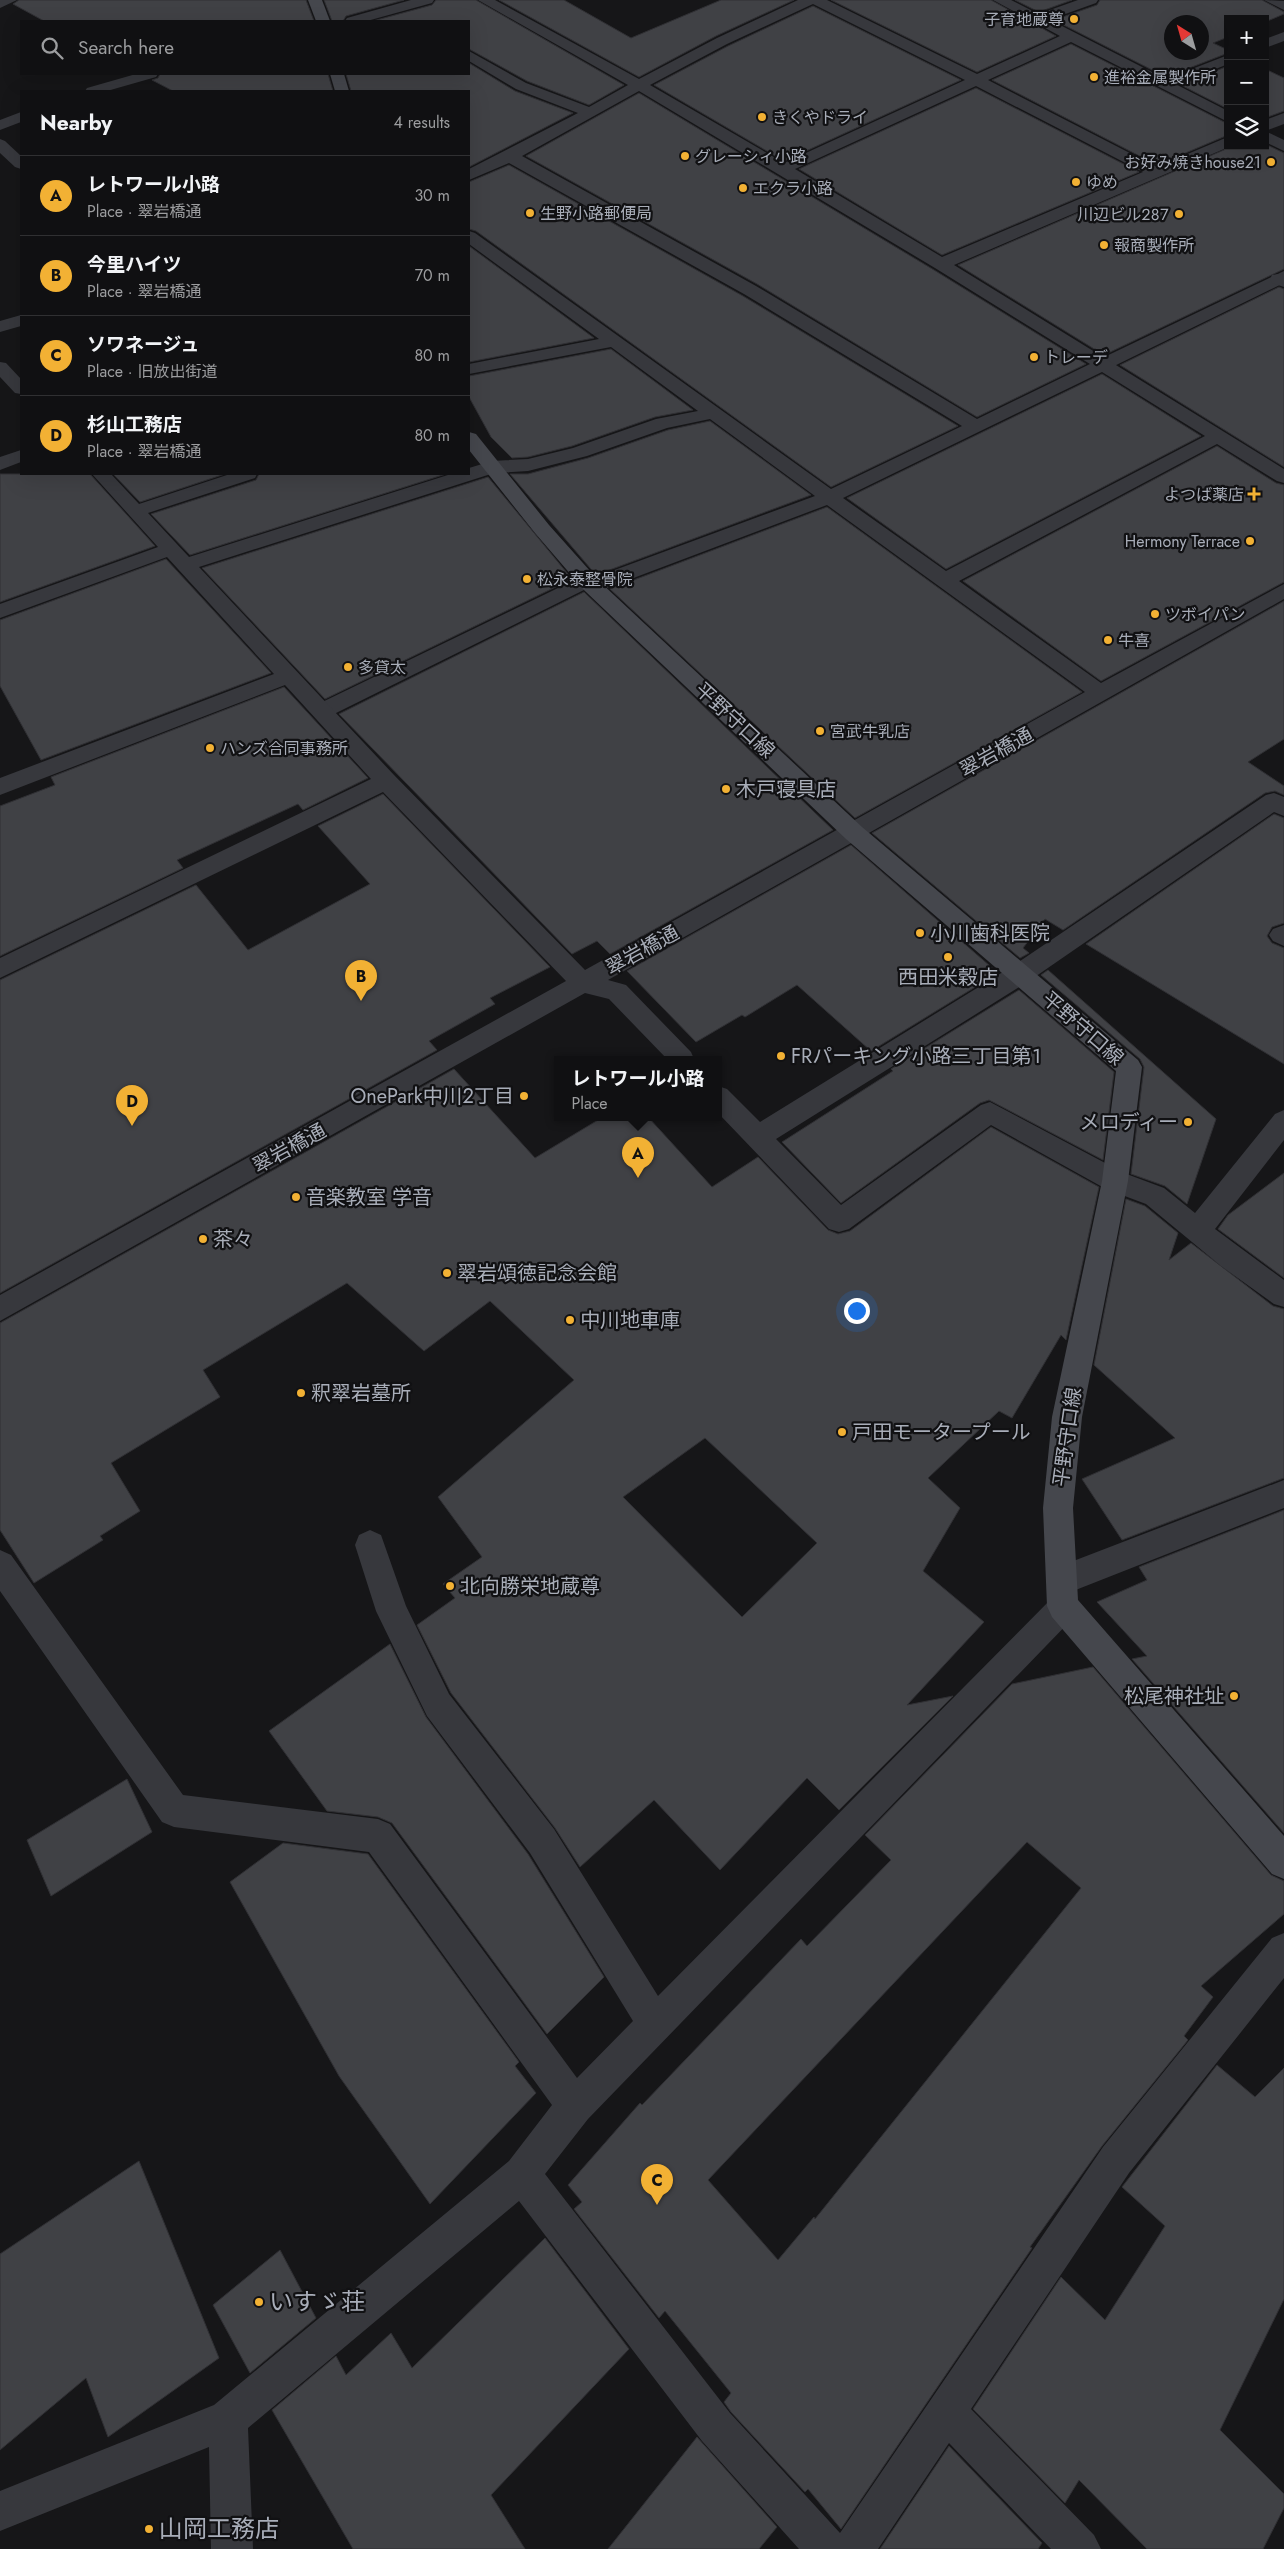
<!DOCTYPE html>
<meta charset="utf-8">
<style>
:root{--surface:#101012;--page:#19191b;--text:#f1f3f6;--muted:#9c9d9f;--line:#303032;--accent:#f2b134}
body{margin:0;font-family:Jost,"Noto Sans JP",sans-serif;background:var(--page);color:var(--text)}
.controls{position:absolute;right:15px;top:15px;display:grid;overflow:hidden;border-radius:0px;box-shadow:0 5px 20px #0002}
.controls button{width:45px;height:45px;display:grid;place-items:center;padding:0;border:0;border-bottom:1px solid var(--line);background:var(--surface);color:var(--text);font:25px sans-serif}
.compass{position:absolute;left:1164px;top:15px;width:45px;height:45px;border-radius:50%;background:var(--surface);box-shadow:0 5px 20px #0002;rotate:323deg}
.you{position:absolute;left:856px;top:1310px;width:18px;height:18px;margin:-12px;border:4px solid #fff;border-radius:50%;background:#1a73e8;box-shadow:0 0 0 8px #1a73e833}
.badge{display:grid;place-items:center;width:32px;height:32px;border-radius:50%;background:var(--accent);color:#111;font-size:16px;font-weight:700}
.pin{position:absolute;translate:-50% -41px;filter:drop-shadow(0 1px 2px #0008)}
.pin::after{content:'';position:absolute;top:26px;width:18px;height:15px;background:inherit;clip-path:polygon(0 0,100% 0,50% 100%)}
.popup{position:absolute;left:554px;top:1056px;width:168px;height:65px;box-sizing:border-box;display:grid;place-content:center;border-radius:0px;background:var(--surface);filter:drop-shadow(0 1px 4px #0005);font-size:16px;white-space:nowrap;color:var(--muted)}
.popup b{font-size:19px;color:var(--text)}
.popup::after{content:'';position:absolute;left:50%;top:100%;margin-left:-10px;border:10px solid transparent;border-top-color:var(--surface)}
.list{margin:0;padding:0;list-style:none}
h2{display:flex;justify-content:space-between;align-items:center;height:65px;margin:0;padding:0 20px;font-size:21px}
h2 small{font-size:16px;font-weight:400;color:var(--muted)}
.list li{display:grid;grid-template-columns:32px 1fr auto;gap:15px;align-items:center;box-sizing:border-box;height:80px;padding:0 20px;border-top:1px solid var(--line)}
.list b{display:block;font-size:19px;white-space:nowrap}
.list p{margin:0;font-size:16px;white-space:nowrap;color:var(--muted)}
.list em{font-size:16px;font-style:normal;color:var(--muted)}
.icon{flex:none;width:28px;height:28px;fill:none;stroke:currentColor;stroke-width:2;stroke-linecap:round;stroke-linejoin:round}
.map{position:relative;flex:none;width:1284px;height:2549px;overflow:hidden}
.search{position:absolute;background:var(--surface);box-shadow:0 5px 20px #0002;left:20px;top:20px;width:450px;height:55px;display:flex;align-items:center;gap:12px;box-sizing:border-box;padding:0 18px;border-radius:0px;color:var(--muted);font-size:19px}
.panel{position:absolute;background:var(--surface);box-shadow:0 5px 20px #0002;left:20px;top:90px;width:450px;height:385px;border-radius:0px}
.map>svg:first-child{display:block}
.building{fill:#404145;stroke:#303034;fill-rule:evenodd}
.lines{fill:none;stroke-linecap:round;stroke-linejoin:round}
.service{fill:#37383d;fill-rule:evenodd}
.minor{fill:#37383d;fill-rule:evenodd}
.tertiary{fill:#37383d;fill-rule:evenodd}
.secondary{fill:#45474d;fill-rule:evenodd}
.poi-dot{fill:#f2b134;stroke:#111113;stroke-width:2}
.labels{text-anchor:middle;stroke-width:4.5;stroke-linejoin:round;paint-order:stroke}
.far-poi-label{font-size:16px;fill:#a8adb8;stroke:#111113;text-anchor:start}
.street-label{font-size:20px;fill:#a8adb8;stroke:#111113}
.poi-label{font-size:20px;fill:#a8adb8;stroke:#111113;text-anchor:start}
.near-poi-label{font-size:24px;fill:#a8adb8;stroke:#111113;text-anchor:start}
</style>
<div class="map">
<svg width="1284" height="2549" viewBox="0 0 1284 2549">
<rect width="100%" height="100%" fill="#161618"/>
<!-- building -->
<g class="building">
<polygon points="19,0 306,0 314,21 44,21 13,4"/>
<polygon points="324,0 404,0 346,16 343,21 332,21"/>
<polygon points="436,0 476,0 624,85 589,105 527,81 469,49 469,21 373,21 432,5"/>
<polygon points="499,0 564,0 631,38 721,0 794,0 716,36 639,77"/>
<polygon points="831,0 991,0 1056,36 977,72"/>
<polygon points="1015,0 1072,0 1039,12"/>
<path d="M1100 0H1262L1284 12V14L1265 22V19H1228V37L1213 43 1228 50V53L1166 77 1054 20 1097 5ZM1172 22H1202V52H1172Z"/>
<polygon points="813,6 961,80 784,161 654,85 728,46"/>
<polygon points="1071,44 1228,124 1228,135 1157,165 992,80"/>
<polygon points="469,63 515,91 573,113 469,167 469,91 351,91 346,74 469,74"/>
<polygon points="1228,66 1228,109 1181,85"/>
<polygon points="1265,69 1284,78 1284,111 1265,118"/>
<polygon points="160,74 328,74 333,91 173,91 152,80 158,78"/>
<polygon points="976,88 1139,172 942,255 799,169"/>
<polygon points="639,93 934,270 1086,364 977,417 757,284 526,156"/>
<polygon points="1265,144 1284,153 1284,269 1104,355 958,265 1233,146 1265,146"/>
<polygon points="509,165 743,296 958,426 831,487 476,231 469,229 469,182"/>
<polygon points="469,246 594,338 469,362"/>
<polygon points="1279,287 1284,289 1284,467 1120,365"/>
<polygon points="611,349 693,410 655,417 572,446 528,457 512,458 491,437 469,397 469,376"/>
<polygon points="1102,374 1201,436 946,569 847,498"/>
<polygon points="710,421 811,495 596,575 510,474 528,474 588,458 668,430"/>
<polygon points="1217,446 1276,483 1284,485 1284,582 1101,681 963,581"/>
<polygon points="0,474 90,474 155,546 0,602"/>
<polygon points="113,474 225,474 140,502"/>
<polygon points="259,474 446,474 190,555 151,514 256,480"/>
<polygon points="488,477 572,579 325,699 202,568"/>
<polygon points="827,507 1082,692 855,818 610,589"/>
<polygon points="166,559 271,673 41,760 0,686 0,620"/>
<polygon points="584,592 833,830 610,954 597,941 572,954 339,714"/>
<polygon points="1284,601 1284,739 1248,762 1284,786 1284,795 1275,791 1265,793 1063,930 1045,919 1023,948 1029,953 1020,958 872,833"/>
<polygon points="284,687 368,778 303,810 298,804 177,860 183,868 0,956 0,806 55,785 51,777"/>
<polygon points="383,794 550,967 490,998 495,1004 429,1041 437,1050 0,1293 0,980 196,885 248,950 370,884 318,826"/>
<polygon points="1274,814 1284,818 1284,923 1272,927 1267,936 1272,943 1284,948 1284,1064 1086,944"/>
<polygon points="851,845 998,973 871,1051 797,985 745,1017 742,1015 696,1042 627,971"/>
<polygon points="1048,970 1216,1119 1187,1204 1165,1186 1131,1174 1144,1067 1140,1059 1041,975"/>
<polygon points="1019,990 1114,1072 1103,1160 989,1100 980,1103 841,1203 782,1142 893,1071 891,1069"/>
<path d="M454 1069 535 1158 603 1117H648L712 1187 758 1157 828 1230 838 1234 850 1231 991 1127 1099 1187 1066 1340 1061 1335 1012 1418 999 1411 928 1478 960 1508 923 1571 984 1622 907 1705 953 1696 839 1810 807 1778 720 1870 654 1800 580 1867 555 1828 451 1693 417 1625 455 1598 443 1584 482 1557 438 1497 574 1380 490 1301 424 1351 347 1283 203 1370 220 1397 111 1463 140 1511 100 1536 103 1540 34 1583 0 1530V1323ZM705 1438 817 1543 742 1617 623 1497Z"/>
<polygon points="1284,1173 1284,1278 1218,1229 1228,1215"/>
<polygon points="1126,1199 1145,1206 1178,1233 1169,1260 1191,1243 1273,1306 1284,1309 1284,1478 1122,1540 1082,1479 1175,1438 1094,1365"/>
<polygon points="1284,1510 1284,1833 1132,1659 1147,1656 1097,1602 1147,1580 1139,1567"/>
<polygon points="390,1644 426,1717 528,1854 604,1977 547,2034 392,1823 378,1817 327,1811 269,1731"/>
<path d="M1093 1667 1271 1875 1284 1881V1914L1201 1986 1213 1997 1184 2036 1188 2040 1102 2146 1030 2247 1032 2248 841 2529 808 2489 805 2492 731 2412 724 2402 731 2393 665 2311 659 2318 574 2209 582 2202 568 2185 640 2103 642 2105 801 1939 807 1946 891 1860 865 1835 1012 1684ZM1027 1842 1081 1888 815 2219 814 2217 778 2260 708 2180Z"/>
<polygon points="127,1779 152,1832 51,1896 27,1840"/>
<polygon points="283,1843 368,1854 519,2062 515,2066 536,2093 430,2204 339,2076 230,1882"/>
<polygon points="1217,2065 1255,2097 1284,2068 1284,2299 1220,2430 1284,2494 1284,2508 1263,2549 1147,2549 1079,2480 1065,2503 973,2409 1061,2277 1105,2320 1165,2226 1122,2187"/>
<polygon points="139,2161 219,2358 108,2437 86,2378 0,2450 0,2254"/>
<polygon points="545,2238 629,2349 491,2495 525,2549 353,2549 272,2410 336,2356 346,2375 391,2333 412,2368"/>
<polygon points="280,2250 316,2318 250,2373 213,2305"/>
<polygon points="697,2437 777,2527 759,2549 608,2549"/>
<polygon points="949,2446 1042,2543 1038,2549 880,2549"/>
</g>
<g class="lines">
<!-- service -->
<g class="service">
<polygon points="1078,0 1098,0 1096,3 1043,22 1033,22 1031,19 1033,16"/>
<polygon points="1264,0 1284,1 1284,10"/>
<polygon points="1284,32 1284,41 1265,48 1265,39"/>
<polygon points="1228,55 1228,64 1171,87 1166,88 1159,84 1161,81"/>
<polygon points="1284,271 1284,283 1108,369 1096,369 1093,365 1096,361"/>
<polygon points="587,574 594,575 597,580 594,585 330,716 322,718 314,716 311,711 314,706"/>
</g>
<!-- minor -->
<g class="minor">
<polygon points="0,0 17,0 0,8"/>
<polygon points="411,0 434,0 432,3 367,21 345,21 347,18"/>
<path d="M478 0H495L639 79 717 38 798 0H827L977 74 1060 36 993 0H1011L1228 111V122L1071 42 988 80 1157 167 1223 139 1228 137V146H1231L954 265 1284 469V483L1277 481 1217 444 959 581 1101 683 1284 584V599L608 980 626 985 691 1052 694 1059H667L609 999 585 993 0 1321V1295L566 981 383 792 0 978V958L371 779 285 685 0 795V778L274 674 167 557 0 618V604L158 547 92 474H111L139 504 230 474H257L255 478 148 513 189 557 451 474H469V468L492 461 528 459 573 448 656 419 698 411 611 347 469 374V364L599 339 469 244V231L475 233 831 489 962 426 744 294 509 163 469 180V169L578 113 516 89 469 61V51L526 83 589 107 628 85ZM813 4 965 80 784 163 650 85 727 44ZM976 86 1143 172 942 257 795 169ZM639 91 935 268 1090 364 977 419 756 286 522 156ZM1102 372 1205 436 946 571 843 498ZM710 419 815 496 585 581 582 586 585 591 592 592 599 591 827 505 1085 692 585 970 394 775 199 567 494 473 528 471 587 456 667 428Z"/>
<polygon points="136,74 158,74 156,77 107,91 85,91 87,88"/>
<polygon points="21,112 21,122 0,130 0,120"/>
<polygon points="1284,113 1284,124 1265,131 1265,120"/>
<polygon points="1265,131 1284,140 1284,151 1265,142"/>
<polygon points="0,139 5,141 21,156 21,169 15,167 0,153"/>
<polygon points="1278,274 1284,275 1284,287 1272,283 1270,279 1272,275"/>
<polygon points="0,362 6,363 21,379 21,394 15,393 0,377"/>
<polygon points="21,450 21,462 0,470 0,457"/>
<polygon points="1274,793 1284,797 1284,816 1274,812 1029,981 776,1139 841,1205 981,1105 990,1102 1124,1173 1164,1188 1195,1213 1275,1114 1284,1110 1284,1140 1215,1229 1284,1280 1284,1307 1274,1304 1221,1266 1146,1204 1106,1189 991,1125 849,1229 839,1232 829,1229 718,1113 718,1086 727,1089 760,1122 1011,967 1266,795"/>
<polygon points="1284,925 1284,946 1273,941 1269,935 1273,929"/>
<polygon points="1284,1480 1284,1508 1068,1593 1074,1595 1079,1606 1074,1617 588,2119 545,2174 730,2413 840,2533 1103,2147 1272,1938 1284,1933 1284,1978 1129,2173 971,2409 1094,2535 1101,2549 1051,2549 949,2443 878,2549 799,2549 702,2441 519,2201 248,2428 253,2549 211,2549 209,2447 0,2531 0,2491 214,2405 509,2161 552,2105 369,1852 174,1827 162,1822 0,1591 0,1550 11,1555 183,1795 378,1819 390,1824 577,2078 633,2021 530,1853 427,1716 376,1611 355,1545 359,1535 370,1530 381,1535 406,1606 449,1694 554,1829 658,1996 1056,1594 1050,1592 1046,1581 1050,1570"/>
</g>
<!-- tertiary -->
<polygon class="tertiary" points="21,315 21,326 0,332 0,321"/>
<!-- secondary -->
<g class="secondary">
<polygon points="308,0 322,0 330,21 316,21"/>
<polygon points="330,74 344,74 349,91 335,91"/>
<polygon points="469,432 476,434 549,525 599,581 862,827 1138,1060 1142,1067 1128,1181 1082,1417 1073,1508 1078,1600 1284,1836 1284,1879 1272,1874 1052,1617 1047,1606 1043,1508 1052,1417 1102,1181 1116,1071 846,839 585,591 535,533 469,450"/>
</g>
</g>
<!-- markers -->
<g class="poi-dot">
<circle cx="1074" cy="19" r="5"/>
<circle cx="1094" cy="77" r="5"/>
<circle cx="762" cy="117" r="5"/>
<circle cx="685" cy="156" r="5"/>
<circle cx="1271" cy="162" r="5"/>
<circle cx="1076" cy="182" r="5"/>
<circle cx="743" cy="188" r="5"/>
<circle cx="530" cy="213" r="5"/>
<circle cx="1179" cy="214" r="5"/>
<circle cx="1104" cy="245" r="5"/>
<circle cx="1034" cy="357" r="5"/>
<path d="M1251.5 486.5h5v5h5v5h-5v5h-5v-5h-5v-5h5z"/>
<circle cx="1250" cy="541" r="5"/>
<circle cx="527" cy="579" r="5"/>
<circle cx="1155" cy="614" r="5"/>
<circle cx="1108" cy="640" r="5"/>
<circle cx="348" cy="667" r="5"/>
<circle cx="820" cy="731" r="5"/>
<circle cx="210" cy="748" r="5"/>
<circle cx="726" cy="789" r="5"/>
<circle cx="920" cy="933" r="5"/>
<circle cx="948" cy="957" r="5"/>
<circle cx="781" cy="1056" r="5"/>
<circle cx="524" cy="1096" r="5"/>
<circle cx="1188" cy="1122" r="5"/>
<circle cx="296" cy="1197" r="5"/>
<circle cx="203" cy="1239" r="5"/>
<circle cx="447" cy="1273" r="5"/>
<circle cx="570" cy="1320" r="5"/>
<circle cx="301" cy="1393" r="5"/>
<circle cx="842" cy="1432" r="5"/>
<circle cx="450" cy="1586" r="5"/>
<circle cx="1234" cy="1696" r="5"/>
<circle cx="259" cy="2302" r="5"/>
<circle cx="149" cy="2529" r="5"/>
</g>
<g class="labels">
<!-- far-poi labels -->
<g class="far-poi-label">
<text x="1064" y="25" text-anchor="end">子育地蔵尊</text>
<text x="1104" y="83">進裕金属製作所</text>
<text x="772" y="123">きくやドライ</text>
<text x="695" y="162">グレーシィ小路</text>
<text x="1261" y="168" text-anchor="end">お好み焼きhouse21</text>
<text x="1086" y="188">ゆめ</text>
<text x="753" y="194">エクラ小路</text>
<text x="540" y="219">生野小路郵便局</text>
<text x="1169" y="220" text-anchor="end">川辺ビル２８７</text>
<text x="1114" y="251">報商製作所</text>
<text x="1044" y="363">トレーデ</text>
<text x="1244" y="500" text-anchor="end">よつば薬店</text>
<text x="1240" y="547" text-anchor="end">Hermony Terrace</text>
<text x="537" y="585">松永泰整骨院</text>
<text x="1165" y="620">ツボイパン</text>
<text x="1118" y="646">牛喜</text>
<text x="358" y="673">多貸太</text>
<text x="830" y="737">宮武牛乳店</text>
<text x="220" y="754">ハンズ合同事務所</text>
</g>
<!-- street labels -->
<g class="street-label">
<text transform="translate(735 720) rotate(43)" y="7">平野守口線</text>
<text transform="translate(996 752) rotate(-29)" y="7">翠岩橋通</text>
<text transform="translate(642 950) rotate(-29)" y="7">翠岩橋通</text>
<text transform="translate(1083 1028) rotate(41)" y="7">平野守口線</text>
<text transform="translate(289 1148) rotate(-29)" y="7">翠岩橋通</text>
<text transform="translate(1067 1437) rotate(-82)" y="7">平野守口線</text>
</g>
<!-- poi labels -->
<g class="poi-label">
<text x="736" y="796">木戸寝具店</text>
<text x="930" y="940">小川歯科医院</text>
<text x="948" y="984" text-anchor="middle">西田米穀店</text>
<text x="791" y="1063">FRパーキング小路三丁目第１</text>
<text x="514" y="1103" text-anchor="end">OnePark中川2丁目</text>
<text x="1178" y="1129" text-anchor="end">メロディー</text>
<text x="306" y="1204">音楽教室 学音</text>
<text x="213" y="1246">茶々</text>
<text x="457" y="1280">翠岩頌徳記念会館</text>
<text x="580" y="1327">中川地車庫</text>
<text x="311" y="1400">釈翠岩墓所</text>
<text x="852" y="1439">戸田モータープール</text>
<text x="460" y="1593">北向勝栄地蔵尊</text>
<text x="1224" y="1703" text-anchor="end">松尾神社址</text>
</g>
<!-- near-poi labels -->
<g class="near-poi-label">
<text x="269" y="2310">いすゞ荘</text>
<text x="159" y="2537">山岡工務店</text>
</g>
</g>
</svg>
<div class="controls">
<button>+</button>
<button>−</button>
<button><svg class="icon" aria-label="layers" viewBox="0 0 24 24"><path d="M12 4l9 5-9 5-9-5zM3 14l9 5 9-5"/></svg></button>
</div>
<svg class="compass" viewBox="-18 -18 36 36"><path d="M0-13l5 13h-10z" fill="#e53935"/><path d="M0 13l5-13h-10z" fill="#9c9d9f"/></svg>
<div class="you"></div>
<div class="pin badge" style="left:638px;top:1178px">A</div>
<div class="popup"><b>レトワール小路</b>Place</div>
<div class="pin badge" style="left:361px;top:1001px">B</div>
<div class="pin badge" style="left:657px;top:2205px">C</div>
<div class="pin badge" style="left:132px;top:1126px">D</div>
<div class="search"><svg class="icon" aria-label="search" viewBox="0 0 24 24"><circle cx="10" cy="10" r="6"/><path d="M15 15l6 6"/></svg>Search here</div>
<section class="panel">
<h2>Nearby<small>4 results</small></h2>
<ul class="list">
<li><span class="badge">A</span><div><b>レトワール小路</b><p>Place · 翠岩橋通</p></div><em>30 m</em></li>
<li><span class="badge">B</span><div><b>今里ハイツ</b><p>Place · 翠岩橋通</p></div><em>70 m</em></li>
<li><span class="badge">C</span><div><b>ソワネージュ</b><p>Place · 旧放出街道</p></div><em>80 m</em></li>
<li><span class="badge">D</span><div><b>杉山工務店</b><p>Place · 翠岩橋通</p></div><em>80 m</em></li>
</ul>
</section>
</div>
